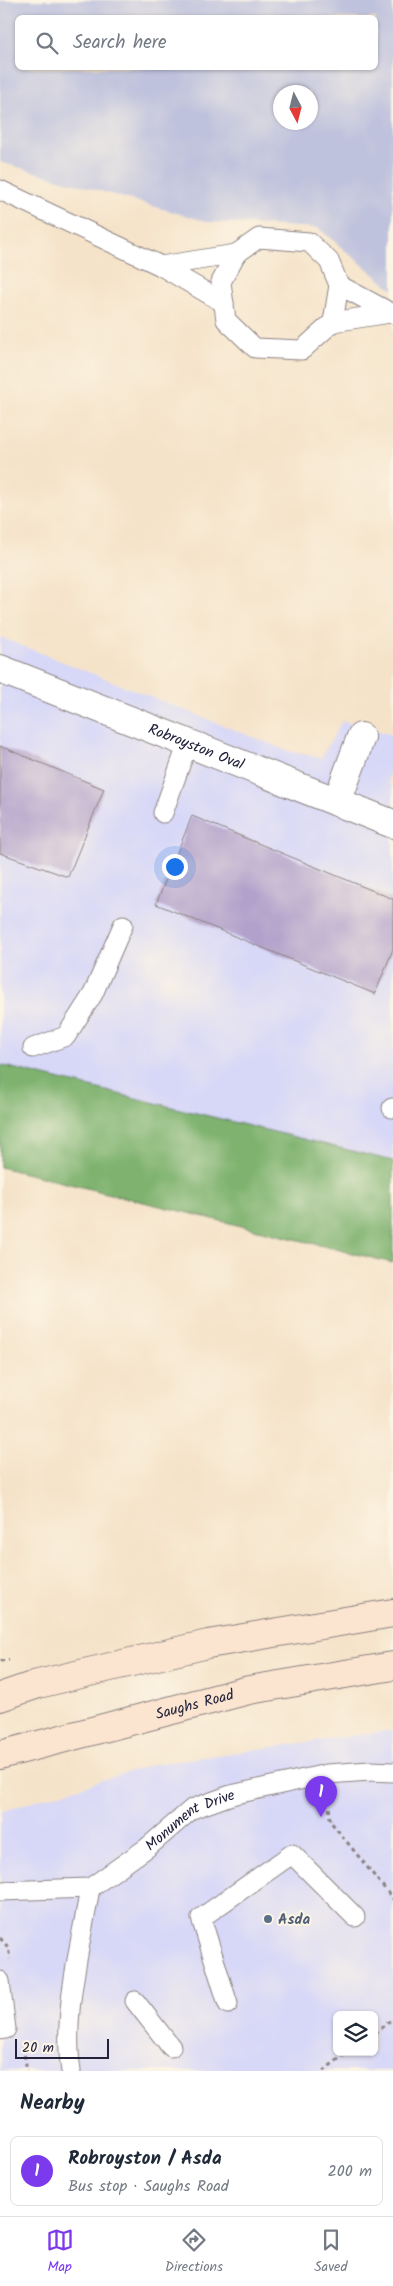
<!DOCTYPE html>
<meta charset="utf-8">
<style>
:root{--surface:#fff;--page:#f6f6f7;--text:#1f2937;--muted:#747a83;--line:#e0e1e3;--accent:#7c3aed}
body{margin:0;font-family:Kalam,sans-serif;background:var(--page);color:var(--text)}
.controls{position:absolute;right:15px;bottom:15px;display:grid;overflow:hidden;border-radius:8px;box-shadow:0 1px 4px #0004}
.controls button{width:45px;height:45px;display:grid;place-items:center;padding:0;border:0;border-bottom:1px solid var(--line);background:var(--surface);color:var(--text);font:25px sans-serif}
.compass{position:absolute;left:273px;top:85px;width:45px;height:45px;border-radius:50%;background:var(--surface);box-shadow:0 1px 4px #0004;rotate:173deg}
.scale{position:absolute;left:15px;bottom:12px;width:94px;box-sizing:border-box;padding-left:5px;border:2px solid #22223b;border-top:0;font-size:14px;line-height:18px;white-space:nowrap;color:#22223b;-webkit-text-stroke:4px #fcf5e5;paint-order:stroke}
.you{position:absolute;left:174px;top:866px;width:18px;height:18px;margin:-12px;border:4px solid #fff;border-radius:50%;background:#1a73e8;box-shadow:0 0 0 8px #1a73e833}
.badge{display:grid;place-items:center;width:32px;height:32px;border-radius:50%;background:var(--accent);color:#fff;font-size:16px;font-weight:700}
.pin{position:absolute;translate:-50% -41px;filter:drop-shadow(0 1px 2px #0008)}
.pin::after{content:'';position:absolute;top:26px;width:18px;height:15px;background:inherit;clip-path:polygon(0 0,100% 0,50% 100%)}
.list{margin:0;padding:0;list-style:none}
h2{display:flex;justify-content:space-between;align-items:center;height:65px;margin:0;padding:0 20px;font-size:21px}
h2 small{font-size:16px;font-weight:400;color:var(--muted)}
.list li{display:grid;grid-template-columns:32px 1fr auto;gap:15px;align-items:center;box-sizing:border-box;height:70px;margin:0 10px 10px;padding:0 10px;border:1px solid var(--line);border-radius:8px}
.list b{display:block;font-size:19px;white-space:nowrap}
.list p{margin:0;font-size:16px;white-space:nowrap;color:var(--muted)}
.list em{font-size:16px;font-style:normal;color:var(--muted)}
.icon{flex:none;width:28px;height:28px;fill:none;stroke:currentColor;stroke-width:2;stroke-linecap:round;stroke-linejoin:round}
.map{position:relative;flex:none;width:393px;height:2071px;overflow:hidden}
.search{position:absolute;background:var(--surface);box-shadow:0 1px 4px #0004;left:15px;right:15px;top:15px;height:55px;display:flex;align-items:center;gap:12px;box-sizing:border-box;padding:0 18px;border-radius:8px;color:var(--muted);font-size:19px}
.sheet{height:145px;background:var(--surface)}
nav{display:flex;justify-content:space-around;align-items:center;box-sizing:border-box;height:70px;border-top:1px solid var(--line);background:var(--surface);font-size:14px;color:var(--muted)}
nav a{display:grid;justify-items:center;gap:2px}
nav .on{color:var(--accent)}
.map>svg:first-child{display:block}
.built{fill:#d7d7f8;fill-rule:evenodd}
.industrial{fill:#bfc2dd;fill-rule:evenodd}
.forest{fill:#7eb26e;stroke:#506a54}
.building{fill:#b2a1cb}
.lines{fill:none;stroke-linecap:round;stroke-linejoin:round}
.lane-casing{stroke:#8c8282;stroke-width:21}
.street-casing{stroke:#8c8282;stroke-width:30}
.secondary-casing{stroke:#8c8282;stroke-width:30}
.path{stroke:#8c8282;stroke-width:3;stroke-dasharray:4 4;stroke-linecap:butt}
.lane{stroke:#fff;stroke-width:19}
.street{stroke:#fff;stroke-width:28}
.secondary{stroke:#fce5d0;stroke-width:28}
.service-dot{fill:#5c6f8a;stroke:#fcf5e5;stroke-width:2}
.labels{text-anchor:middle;stroke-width:4;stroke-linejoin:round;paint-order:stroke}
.street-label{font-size:15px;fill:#22223b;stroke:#fcf5e5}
.service-label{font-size:15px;font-weight:bold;fill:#4e5e75;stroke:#fcf5e5;text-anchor:start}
</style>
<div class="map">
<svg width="393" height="2071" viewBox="0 0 393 2071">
<rect width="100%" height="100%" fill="#fcf5e5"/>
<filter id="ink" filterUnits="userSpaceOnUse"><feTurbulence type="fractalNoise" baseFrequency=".02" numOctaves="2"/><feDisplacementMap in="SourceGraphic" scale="10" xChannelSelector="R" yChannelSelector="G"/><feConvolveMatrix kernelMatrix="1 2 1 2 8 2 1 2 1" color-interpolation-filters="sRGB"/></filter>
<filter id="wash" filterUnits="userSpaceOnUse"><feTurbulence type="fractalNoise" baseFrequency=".0096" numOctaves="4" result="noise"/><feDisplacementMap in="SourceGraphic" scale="20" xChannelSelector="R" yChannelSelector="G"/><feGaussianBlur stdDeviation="1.12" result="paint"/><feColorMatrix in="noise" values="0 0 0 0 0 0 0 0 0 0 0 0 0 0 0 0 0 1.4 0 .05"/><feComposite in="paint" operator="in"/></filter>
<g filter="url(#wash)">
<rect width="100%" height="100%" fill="#f5e3c9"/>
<!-- built -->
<g class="built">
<polygon points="0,637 288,751 321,758 342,721 393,735 393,757 388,781 393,789 393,1161 0,1065"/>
<path d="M393 1730V2071H0V1812L154 1764ZM337 2015H374V2052H337Z"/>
</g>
<!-- industrial -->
<path class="industrial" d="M0 0H393V290L318 228 208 222 0 162ZM18 18H376V68H18ZM280 92H310V122H280Z"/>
<!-- forest -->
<polygon class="forest" points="0,1065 393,1161 393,1263 0,1167"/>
<g id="blocks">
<!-- building -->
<g class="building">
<polygon points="0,746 104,789 68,877 0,853"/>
<polygon points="192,816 393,899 393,949 375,994 156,904"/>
</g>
</g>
</g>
<g filter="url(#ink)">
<use href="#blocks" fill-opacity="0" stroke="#8c8282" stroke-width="1"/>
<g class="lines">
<!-- lane casing -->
<g class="lane-casing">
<g id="lane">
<polyline points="0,190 161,266 224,303"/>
<polyline points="161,266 236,254"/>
<polyline points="339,285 393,314"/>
<polyline points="333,322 339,285 329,261 309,242 259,238 236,254 221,282 226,320 255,348 302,350 333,322 390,313"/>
<polyline points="163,813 188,743"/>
<polyline points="33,1048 66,1036 93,994 123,925"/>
<polyline points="392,1108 393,1108"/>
<path id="s1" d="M0 1891 90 1888 148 1847 192 1809 231 1795 327 1774 370 1771 393 1772"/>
<polyline points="0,1981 6,2029 0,2030"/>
<polyline points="135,2001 171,2047"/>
<polyline points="228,2004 201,1918 292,1854 355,1917"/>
<path d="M71 2071C62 2015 81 1944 90 1888"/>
</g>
</g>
<!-- street casing -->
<g class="street-casing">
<g id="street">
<path id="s2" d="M0 669 393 824"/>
<polyline points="337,802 361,737"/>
</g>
</g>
<!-- secondary casing -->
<g class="secondary-casing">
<g id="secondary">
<polyline points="0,1697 38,1684 208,1644 393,1613"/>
<path id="s3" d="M0 1755 249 1690 393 1666"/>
</g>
</g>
<!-- path -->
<g class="path">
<polyline points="0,1661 9,1660"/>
<polyline points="329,1800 330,1821 393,1899"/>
<polyline points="0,1938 8,1947 10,1959"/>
<polyline points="374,2033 393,2019"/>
<polyline points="23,2047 27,2071"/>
<polyline points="323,2071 348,2052"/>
</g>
<!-- lane -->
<use href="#lane" class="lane"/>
<!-- street -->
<use href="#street" class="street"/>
<!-- secondary -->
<use href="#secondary" class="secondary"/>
</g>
</g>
<!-- markers -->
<circle class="service-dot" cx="268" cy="1919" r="5"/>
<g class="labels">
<!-- street labels -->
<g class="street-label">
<text dy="5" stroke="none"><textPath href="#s2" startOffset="211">Robroyston Oval</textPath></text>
<text dy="5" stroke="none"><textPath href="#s3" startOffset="201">Saughs Road</textPath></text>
<text dy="5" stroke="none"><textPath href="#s1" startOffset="212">Monument Drive</textPath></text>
</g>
<!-- service labels -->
<g class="service-label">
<text x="278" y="1924">Asda</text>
</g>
</g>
</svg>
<div class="controls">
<button><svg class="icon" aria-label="layers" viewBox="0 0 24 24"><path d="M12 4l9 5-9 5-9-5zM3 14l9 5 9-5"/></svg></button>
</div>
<svg class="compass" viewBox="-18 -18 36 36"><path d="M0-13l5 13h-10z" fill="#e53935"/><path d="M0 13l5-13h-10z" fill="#747a83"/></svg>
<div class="scale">20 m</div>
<div class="you"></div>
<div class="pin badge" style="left:321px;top:1817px">1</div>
<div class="search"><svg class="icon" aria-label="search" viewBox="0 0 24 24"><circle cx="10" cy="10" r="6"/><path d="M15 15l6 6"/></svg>Search here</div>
</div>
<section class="sheet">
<h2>Nearby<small></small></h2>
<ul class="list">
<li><span class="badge">1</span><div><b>Robroyston / Asda</b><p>Bus stop · Saughs Road</p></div><em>200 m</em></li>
</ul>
</section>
<nav>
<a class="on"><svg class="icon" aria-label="map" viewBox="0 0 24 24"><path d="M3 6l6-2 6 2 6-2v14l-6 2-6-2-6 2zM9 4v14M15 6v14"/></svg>Map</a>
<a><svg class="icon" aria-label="directions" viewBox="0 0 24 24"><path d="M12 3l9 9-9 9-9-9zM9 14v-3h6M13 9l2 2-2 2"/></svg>Directions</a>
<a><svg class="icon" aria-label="saved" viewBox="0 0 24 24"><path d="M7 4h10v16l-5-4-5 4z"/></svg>Saved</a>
</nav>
